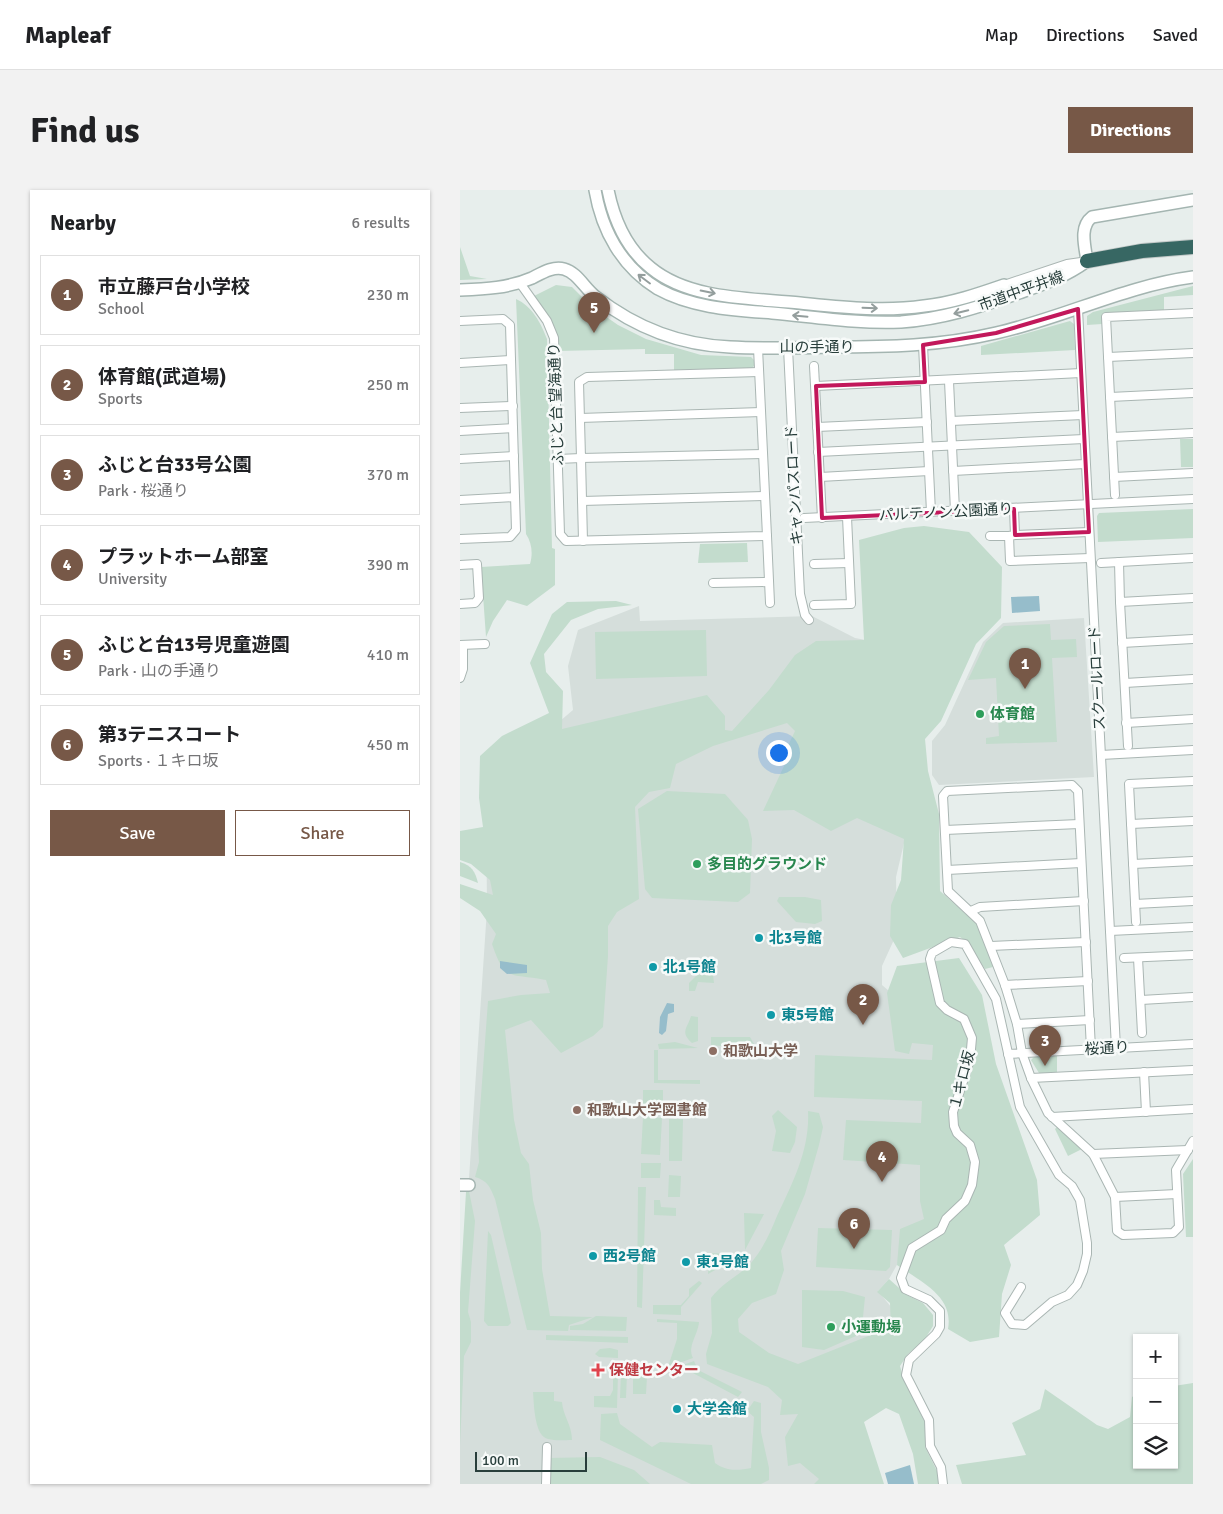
<!DOCTYPE html>
<meta charset="utf-8">
<style>
:root{--surface:#fff;--page:#f2f2f2;--text:#202124;--muted:#757577;--line:#e0e0e0;--accent:#775847}
body{margin:0;font-family:Signika,"Noto Sans JP",sans-serif;background:var(--page);color:var(--text)}
.controls{position:absolute;right:15px;bottom:15px;display:grid;overflow:hidden;border-radius:0px;box-shadow:0 1px 4px #0004}
.controls button{width:45px;height:45px;display:grid;place-items:center;padding:0;border:0;border-bottom:1px solid var(--line);background:var(--surface);color:var(--text);font:25px sans-serif}
.scale{position:absolute;left:15px;bottom:12px;width:112px;box-sizing:border-box;padding-left:5px;border:2px solid #283e3b;border-top:0;font-size:14px;line-height:18px;white-space:nowrap;color:#283e3b;-webkit-text-stroke:4px #f7faf9;paint-order:stroke}
.you{position:absolute;left:318px;top:562px;width:18px;height:18px;margin:-12px;border:4px solid #fff;border-radius:50%;background:#1a73e8;box-shadow:0 0 0 8px #1a73e833}
.badge{display:grid;place-items:center;width:32px;height:32px;border-radius:50%;background:var(--accent);color:#fff;font-size:16px;font-weight:700}
.pin{position:absolute;translate:-50% -41px;filter:drop-shadow(0 1px 2px #0008)}
.pin::after{content:'';position:absolute;top:26px;width:18px;height:15px;background:inherit;clip-path:polygon(0 0,100% 0,50% 100%)}
.list{margin:0;padding:0;list-style:none}
h2{display:flex;justify-content:space-between;align-items:center;height:65px;margin:0;padding:0 20px;font-size:21px}
h2 small{font-size:16px;font-weight:400;color:var(--muted)}
.list li{display:grid;grid-template-columns:32px 1fr auto;gap:15px;align-items:center;box-sizing:border-box;height:80px;margin:0 10px 10px;padding:0 10px;border:1px solid var(--line);border-radius:0px}
.list b{display:block;font-size:19px;white-space:nowrap}
.list p{margin:0;font-size:16px;white-space:nowrap;color:var(--muted)}
.list em{font-size:16px;font-style:normal;color:var(--muted)}
.actions{display:flex;gap:10px;padding:15px 20px}
.actions a{flex:1;padding:11px 0;border:1px solid var(--accent);border-radius:0px;text-align:center;font-size:18px;color:var(--accent)}
.actions .main{background:var(--accent);color:#fff}
.icon{flex:none;width:28px;height:28px;fill:none;stroke:currentColor;stroke-width:2;stroke-linecap:round;stroke-linejoin:round}
.map{position:relative;flex:none;width:733px;height:1294px;overflow:hidden;border-radius:0px}
header{display:flex;align-items:center;gap:30px;box-sizing:border-box;height:70px;padding:0 25px;background:var(--surface);border-bottom:1px solid var(--line)}
header strong{font-size:24px}
nav{display:flex;gap:28px;margin-inline-start:auto;font-size:18px}
.intro{display:flex;align-items:center;justify-content:space-between;box-sizing:border-box;height:120px;padding:0 30px}
h1{margin:0;font-size:35px}
.button{padding:12px 22px;border-radius:0px;background:var(--accent);color:#fff;font-size:18px;font-weight:700}
main{display:flex;gap:30px;padding:0 30px}
aside{flex:1;background:var(--surface);border-radius:0px;box-shadow:0 1px 4px #0004}
.map>svg:first-child{display:block}
.built{fill:#d5dedb}
.green{fill:#c3dccd}
.water{fill:#96bdcb}
.lines{fill:none;stroke-linecap:round;stroke-linejoin:round}
.street-casing{stroke:#aab6b3;stroke-width:10}
.secondary-casing{stroke:#a4b5b1;stroke-width:14}
.highway-casing{stroke:#c3c9c8;stroke-width:16}
.street{stroke:#fff;stroke-width:8}
.secondary{stroke:#fff;stroke-width:11}
.highway{stroke:#376763;stroke-width:14}
.oneway{stroke:#949e9d}
.marked{fill:none;stroke:#c2185b;stroke-width:4;stroke-linejoin:round}
.leisure-dot{fill:#2e9e5b;stroke:#f7faf9;stroke-width:2}
.culture-dot{fill:#0f9aa8;stroke:#f7faf9;stroke-width:2}
.education-dot{fill:#8d6e63;stroke:#f7faf9;stroke-width:2}
.health-dot{fill:#e0444e;stroke:#f7faf9;stroke-width:2}
.labels{text-anchor:middle;stroke-width:5;stroke-linejoin:round;paint-order:stroke}
.street-label{font-size:15px;fill:#283e3b;stroke:#f7faf9}
.leisure-label{font-size:15px;font-weight:bold;fill:#27864d;stroke:#f7faf9;text-anchor:start}
.culture-label{font-size:15px;font-weight:bold;fill:#0d838f;stroke:#f7faf9;text-anchor:start}
.education-label{font-size:15px;font-weight:bold;fill:#785e54;stroke:#f7faf9;text-anchor:start}
.health-label{font-size:15px;font-weight:bold;fill:#be3a42;stroke:#f7faf9;text-anchor:start}
</style>
<header>
<strong>Mapleaf</strong>
<nav><a>Map</a><a>Directions</a><a>Saved</a></nav>
</header>
<div class="intro"><h1>Find us</h1><a class="button">Directions</a></div>
<main>
<aside>
<h2>Nearby<small>6 results</small></h2>
<ul class="list">
<li><span class="badge">1</span><div><b>市立藤戸台小学校</b><p>School</p></div><em>230 m</em></li>
<li><span class="badge">2</span><div><b>体育館(武道場)</b><p>Sports</p></div><em>250 m</em></li>
<li><span class="badge">3</span><div><b>ふじと台33号公園</b><p>Park · 桜通り</p></div><em>370 m</em></li>
<li><span class="badge">4</span><div><b>プラットホーム部室</b><p>University</p></div><em>390 m</em></li>
<li><span class="badge">5</span><div><b>ふじと台13号児童遊園</b><p>Park · 山の手通り</p></div><em>410 m</em></li>
<li><span class="badge">6</span><div><b>第3テニスコート</b><p>Sports · １キロ坂</p></div><em>450 m</em></li>
</ul>
<div class="actions"><a class="main">Save</a><a>Share</a></div>
</aside>
<div class="map">
<svg width="733" height="1294" viewBox="0 0 733 1294">
<rect width="100%" height="100%" fill="#e7eeec"/>
<!-- built -->
<g class="built">
<polygon points="179,416 180,431 352,426 395,448 411,451 445,649 436,687 437,743 422,776 422,795 475,841 472,1029 448,1055 429,1089 418,1101 445,1134 395,1211 403,1294 0,1294 0,1123 27,719 26,602 80,548 113,520 108,476 118,440"/>
<polygon points="624,428 634,587 479,595 472,585 472,551 485,535 523,452 543,433"/>
</g>
<!-- green -->
<g class="green">
<polygon points="0,57 10,86 27,89 0,90"/>
<polygon points="96,95 112,97 132,117 158,135 186,149 241,165 291,167 294,170 294,176 291,179 214,181 214,164 185,164 185,159 98,161 95,138 74,106"/>
<polygon points="733,96 733,105 704,107 704,121 642,124 642,134 627,135 627,126 633,122"/>
<path d="M56 109C72 116 81 133 87 149L92 358 95 359V395L67 416 47 410 33 431 26 447 21 377 70 374C73 364 72 353 66 344Z"/>
<polygon points="610,131 614,134 615,160 521,165 521,156"/>
<polygon points="720,249 733,249 733,277 721,277"/>
<polygon points="733,319 733,348 638,352 637,326 639,323"/>
<path d="M464 336 509 342 542 377 541 428 516 454 481 531 465 549 468 581 479 624 480 701 518 735 533 777 525 779 508 753 500 747 443 768 430 746 431 715 441 690 444 649 397 628 371 641 334 620 303 621 325 574 326 560 335 541 327 533 253 556 216 574 210 598 189 602 175 617 179 709 157 722 148 736V766L143 837 133 846 101 863 71 830 45 840 54 930 61 963 69 974 73 1010 81 1043 82 1079 90 1126 133 1127 109 1135 108 1141 67 1140 35 1009C30 997 28 991 15 987L19 972 18 947 28 811 61 805 90 803 86 790C51 783 45 793 32 754L36 744 20 721 0 708V694L33 705 30 690 11 674 0 670V641L23 637 19 608 20 566 42 546 89 523 70 473 92 424 107 412 156 411 172 415 138 419 111 430 84 464 86 482 103 501 102 539 247 505 265 526V540L272 541 309 500 335 465 356 451 404 450 399 350 444 338Z"/>
<polygon points="287,353 288,372 238,373 240,354"/>
<polygon points="590,434 591,450 616,449 617,467 592,468 597,552 526,554 526,548 539,546 536,488 508,490 526,452 544,436"/>
<polygon points="246,440 247,486 136,489 135,442"/>
<polygon points="207,601 265,604 288,630 292,649 290,703 278,712 192,708 185,699 178,619"/>
<path d="M0 672C12 676 15 681 18 693L0 686Z"/>
<polygon points="319,707 345,707 361,710 362,731 355,734 336,732 317,711"/>
<path d="M499 768 522 805 536 874 577 990 580 1025 544 1055 551 1075 542 1104 539 1147 510 1152 488 1139C494 1106 461 1092 437 1075L440 1039 464 1029 460 1011V975L383 970 386 930 461 933 462 911 354 907 355 865 472 870 473 855 452 853 449 864 435 861 427 803 437 776Z"/>
<polygon points="237,785 253,785 254,793 238,792 235,801 229,801 229,793"/>
<path d="M231 826 238 827V851L232 853C220 842 227 839 231 826Z"/>
<polygon points="251,847 290,847 294,854 282,858 251,855"/>
<polygon points="215,852 238,858 199,859 198,854"/>
<polygon points="194,860 198,860 198,890 240,890 240,894 194,893"/>
<polygon points="597,866 597,883 579,883 571,870 574,867"/>
<polygon points="183,900 203,900 203,919 183,918"/>
<polygon points="318,920 337,937 335,952 330,963 312,961 316,941 312,926"/>
<path d="M348 921 359 923 363 937 359 955 345 1004 321 1061 324 1080 316 1104 292 1113 278 1129 279 1142 309 1163 338 1174 431 1137 430 1113 417 1102 429 1089 447 1105 463 1113 473 1125V1136L465 1149 448 1164 440 1176 443 1187 465 1233V1257L477 1281 479 1294H458L453 1264 439 1224 426 1218 404 1232 424 1294H354L359 1289 340 1273 328 1276 325 1247 338 1224 320 1225 322 1210 308 1197 247 1174 246 1164 252 1143 251 1108C263 1092 279 1086 291 1073 303 1059 310 1043 317 1026 333 992 350 959 348 921Z"/>
<polygon points="183,927 202,928 200,965 181,964"/>
<polygon points="209,929 223,929 222,971 209,971"/>
<polygon points="597,937 622,959 608,966 595,939"/>
<polygon points="733,969 733,1047 726,1047 723,984"/>
<polygon points="181,973 201,973 200,988 181,988"/>
<polygon points="209,985 221,986 220,1007 208,1007"/>
<polygon points="178,997 186,997 182,1118 177,1117"/>
<polygon points="9,1001 15,1031 8,1122 11,1132 11,1152 4,1166 0,1255 0,1103 6,1002"/>
<polygon points="194,1010 200,1010 201,1017 216,1018 216,1026 194,1025"/>
<polygon points="284,1023 304,1024 285,1060"/>
<polygon points="358,1038 432,1040 430,1077 426,1081 356,1077"/>
<polygon points="28,1041 31,1045 51,1133 48,1136 28,1136 24,1131"/>
<polygon points="249,1063 274,1064 266,1074 248,1084"/>
<polygon points="239,1091 242,1093 221,1117 221,1125 193,1124 193,1115 221,1115 229,1106 229,1099"/>
<polygon points="342,1100 383,1101 405,1107 403,1127 396,1146 364,1160 342,1157"/>
<polygon points="136,1126 167,1127 166,1141 110,1140 110,1136 123,1134"/>
<path d="M197 1129 239 1132C238 1145 227 1156 233 1168L219 1173V1178L208 1177 217 1149V1133L197 1132Z"/>
<polygon points="86,1145 168,1147 168,1153 86,1150"/>
<polygon points="150,1158 158,1160 158,1168 139,1167 135,1164 140,1159"/>
<polygon points="234,1171 238,1180 282,1202 278,1207 231,1182 223,1175"/>
<polygon points="153,1183 158,1183 157,1218 134,1217 134,1206 150,1206 153,1200"/>
<polygon points="161,1183 167,1183 166,1208 160,1208"/>
<polygon points="173,1186 187,1186 186,1204 173,1204"/>
<polygon points="733,1193 733,1294 502,1294 496,1275 566,1265 552,1233 580,1219 585,1199 637,1235 648,1239 670,1227 672,1207 677,1204 677,1275 714,1275 714,1196"/>
<path d="M73 1202H94V1211L102 1212C103 1226 112 1235 112 1250 105 1250 95 1251 88 1249 74 1246 74 1213 73 1202Z"/>
<path d="M294 1211 301 1213V1242L309 1278V1290L301 1294H231L140 1250 141 1224 157 1223 160 1234 192 1257 200 1252 252 1255 255 1273C266 1281 277 1281 291 1278L294 1227 287 1221Z"/>
<polygon points="140,1267 174,1280 190,1294 87,1294 87,1268"/>
</g>
<!-- water -->
<g class="water">
<polygon points="579,406 580,421 552,423 551,407"/>
<polygon points="40,771 67,775 67,783 47,784 40,778"/>
<polygon points="207,813 214,814 214,822 208,824 206,841 202,845 199,843 200,827"/>
<polygon points="450,1275 454,1294 428,1294 425,1283"/>
</g>
<g class="lines">
<!-- street casing -->
<g class="street-casing">
<g id="street">
<polyline points="60,93 87,131 94,148 100,344 106,351 307,346 298,158"/>
<polyline points="544,95 607,74 621,72"/>
<polyline points="618,119 656,858"/>
<polyline points="0,131 43,129 50,135 56,340 50,347 0,349"/>
<polyline points="463,155 471,322"/>
<polyline points="328,158 340,404 345,425 349,430"/>
<polyline points="648,167 733,163"/>
<polyline points="0,173 51,170"/>
<polyline points="354,176 362,328"/>
<polyline points="299,182 127,187 119,192 121,268 303,264"/>
<polyline points="489,191 495,321"/>
<polyline points="356,196 621,183"/>
<polyline points="650,207 733,203"/>
<polyline points="0,218 53,216"/>
<polyline points="120,228 301,222"/>
<polyline points="491,231 623,225"/>
<polyline points="357,237 467,232"/>
<polyline points="0,241 53,238"/>
<polyline points="652,247 733,243"/>
<polyline points="358,262 624,249"/>
<polyline points="0,269 54,266"/>
<polyline points="98,269 121,268 123,351"/>
<polyline points="493,281 625,274"/>
<polyline points="360,287 469,281"/>
<polyline points="654,287 733,283"/>
<polyline points="655,305 646,127 733,123"/>
<polyline points="0,310 55,307"/>
<polyline points="122,311 305,306"/>
<polyline points="554,319 555,345 549,346 550,371 630,368"/>
<polyline points="344,328 733,309"/>
<polyline points="555,345 629,342"/>
<polyline points="307,346 310,413"/>
<polyline points="530,346 549,346"/>
<polyline points="659,372 660,412 733,408"/>
<polyline points="641,373 733,368"/>
<polyline points="354,374 389,373"/>
<polyline points="0,375 17,374 19,408 15,413 0,414"/>
<polyline points="253,393 309,392"/>
<polyline points="660,412 668,556"/>
<polyline points="354,415 391,414 387,327"/>
<polyline points="662,453 733,449"/>
<polyline points="0,455 25,454"/>
<polyline points="0,488 3,479 3,455"/>
<polyline points="665,493 733,489"/>
<polyline points="666,533 733,529"/>
<polyline points="641,565 733,560"/>
<polyline points="671,634 733,631"/>
<polyline points="485,640 619,634"/>
<polyline points="673,674 733,671"/>
<polyline points="487,680 621,673"/>
<polyline points="675,714 733,711"/>
<polyline points="511,721 520,717 624,711"/>
<polyline points="676,732 669,594 733,591"/>
<polyline points="650,741 733,737"/>
<polyline points="531,756 626,752"/>
<polyline points="664,768 733,765"/>
<polyline points="678,768 682,843"/>
<polyline points="545,795 628,791"/>
<polyline points="681,810 733,807"/>
<polyline points="557,834 630,830"/>
<polyline points="631,859 618,601 612,595 487,601 483,606 488,701 520,731 545,795 557,834 562,863 571,888 588,923 633,964 655,1007 657,1041 663,1045 713,1043 719,1037 716,980 733,951"/>
<polyline points="548,864 733,854"/>
<polyline points="684,882 686,922"/>
<polyline points="571,888 733,880"/>
<polyline points="592,927 733,919"/>
<polyline points="633,964 728,960"/>
<polyline points="655,1007 717,1004"/>
<polyline points="86,1294 87,1257"/>
<polyline points="483,1294 481,1277 470,1256 469,1230 446,1185 449,1170 476,1144 480,1137 480,1121 469,1110 445,1099 441,1088 452,1058 481,1040 486,1029 505,1011 512,995 515,972 510,955 497,943 494,936 493,922 510,870 512,848 504,829 487,820 480,813 470,769 472,763 491,752 505,754 536,809 560,917 599,985 612,996 620,1010 627,1053 627,1064 623,1081 617,1095 608,1105 592,1112 565,1135 552,1134 545,1123 561,1097"/>
</g>
</g>
<!-- secondary casing -->
<g class="secondary-casing">
<g id="secondary">
<path d="M135 0C142 41 162 77 198 99 232 118 274 120 312 123 355 127 398 134 441 132 482 129 520 117 559 103 584 94 605 87 627 71 625 56 619 37 632 27L733 10"/>
<path d="M148 0C154 30 167 59 191 78 230 110 292 108 340 113 381 117 423 122 464 116 492 113 518 104 544 95"/>
<path d="M0 100C25 99 49 98 72 88 82 83 93 76 104 79 118 83 124 98 136 107 176 138 219 155 270 157 304 159 337 158 371 157 427 157 481 156 536 143 603 128 665 96 733 87"/>
<polyline points="0,995 9,995"/>
</g>
</g>
<!-- highway casing -->
<g class="highway-casing">
<polyline id="highway" points="627,71 682,61 733,57"/>
</g>
<!-- street -->
<use href="#street" class="street"/>
<!-- secondary -->
<use href="#secondary" class="secondary"/>
<!-- highway -->
<use href="#highway" class="highway"/>
</g>
<!-- one-way arrows -->
<defs><path id="oneway-shaft" d="M-6 0H5M1.5-3L5.5 0L1.5 3" fill="none" stroke-width="1.6" stroke-linecap="round" stroke-linejoin="round" transform="scale(1.25)"/></defs>
<g class="oneway">
<use href="#oneway-shaft" transform="translate(184 89) rotate(-143)"/>
<use href="#oneway-shaft" transform="translate(248 102) rotate(11)"/>
<use href="#oneway-shaft" transform="translate(410 118) rotate(2)"/>
<use href="#oneway-shaft" transform="translate(501 122) rotate(166)"/>
<use href="#oneway-shaft" transform="translate(340 126) rotate(-175)"/>
</g>
<!-- marked area -->
<path class="marked" d="M618 119 629 342 555 345 554 319 362 328 356 196 465 192 463 155 536 143Z"/>
<!-- markers -->
<g class="leisure-dot">
<circle cx="520" cy="524" r="5"/>
<circle cx="237" cy="674" r="5"/>
<circle cx="371" cy="1137" r="5"/>
</g>
<g class="culture-dot">
<circle cx="299" cy="748" r="5"/>
<circle cx="193" cy="777" r="5"/>
<circle cx="311" cy="825" r="5"/>
<circle cx="133" cy="1066" r="5"/>
<circle cx="226" cy="1072" r="5"/>
<circle cx="217" cy="1219" r="5"/>
</g>
<g class="education-dot">
<circle cx="253" cy="861" r="5"/>
<circle cx="117" cy="920" r="5"/>
</g>
<path class="health-dot" d="M135.5 1172.5h5v5h5v5h-5v5h-5v-5h-5v-5h5z"/>
<g class="labels">
<!-- street labels -->
<g class="street-label">
<text transform="translate(561 101) rotate(-20)" y="5">市道中平井線</text>
<text x="357" y="162">山の手通り</text>
<text transform="translate(96 214) rotate(-92)" y="5">ふじと台 望海通り</text>
<text transform="translate(334 295) rotate(-93)" y="5">キャンパスロード</text>
<text transform="translate(486 322) rotate(-3)" y="5">パルテノン公園通り</text>
<text transform="translate(637 488) rotate(-93)" y="5">スクールロード</text>
<text transform="translate(647 858) rotate(-3)" y="5">桜通り</text>
<text transform="translate(502 890) rotate(-75)" y="5">１キロ坂</text>
</g>
<!-- leisure labels -->
<g class="leisure-label">
<text x="530" y="529">体育館</text>
<text x="247" y="679">多目的グラウンド</text>
<text x="381" y="1142">小運動場</text>
</g>
<!-- culture labels -->
<g class="culture-label">
<text x="309" y="753">北3号館</text>
<text x="203" y="782">北1号館</text>
<text x="321" y="830">東5号館</text>
<text x="143" y="1071">西2号館</text>
<text x="236" y="1077">東1号館</text>
<text x="227" y="1224">大学会館</text>
</g>
<!-- education labels -->
<g class="education-label">
<text x="263" y="866">和歌山大学</text>
<text x="127" y="925">和歌山大学図書館</text>
</g>
<!-- health labels -->
<g class="health-label">
<text x="149" y="1185">保健センター</text>
</g>
</g>
</svg>
<div class="controls">
<button>+</button>
<button>−</button>
<button><svg class="icon" aria-label="layers" viewBox="0 0 24 24"><path d="M12 4l9 5-9 5-9-5zM3 14l9 5 9-5"/></svg></button>
</div>
<div class="scale">100 m</div>
<div class="you"></div>
<div class="pin badge" style="left:565px;top:499px">1</div>
<div class="pin badge" style="left:403px;top:835px">2</div>
<div class="pin badge" style="left:585px;top:876px">3</div>
<div class="pin badge" style="left:422px;top:992px">4</div>
<div class="pin badge" style="left:134px;top:143px">5</div>
<div class="pin badge" style="left:394px;top:1059px">6</div>
</div>
</main>
